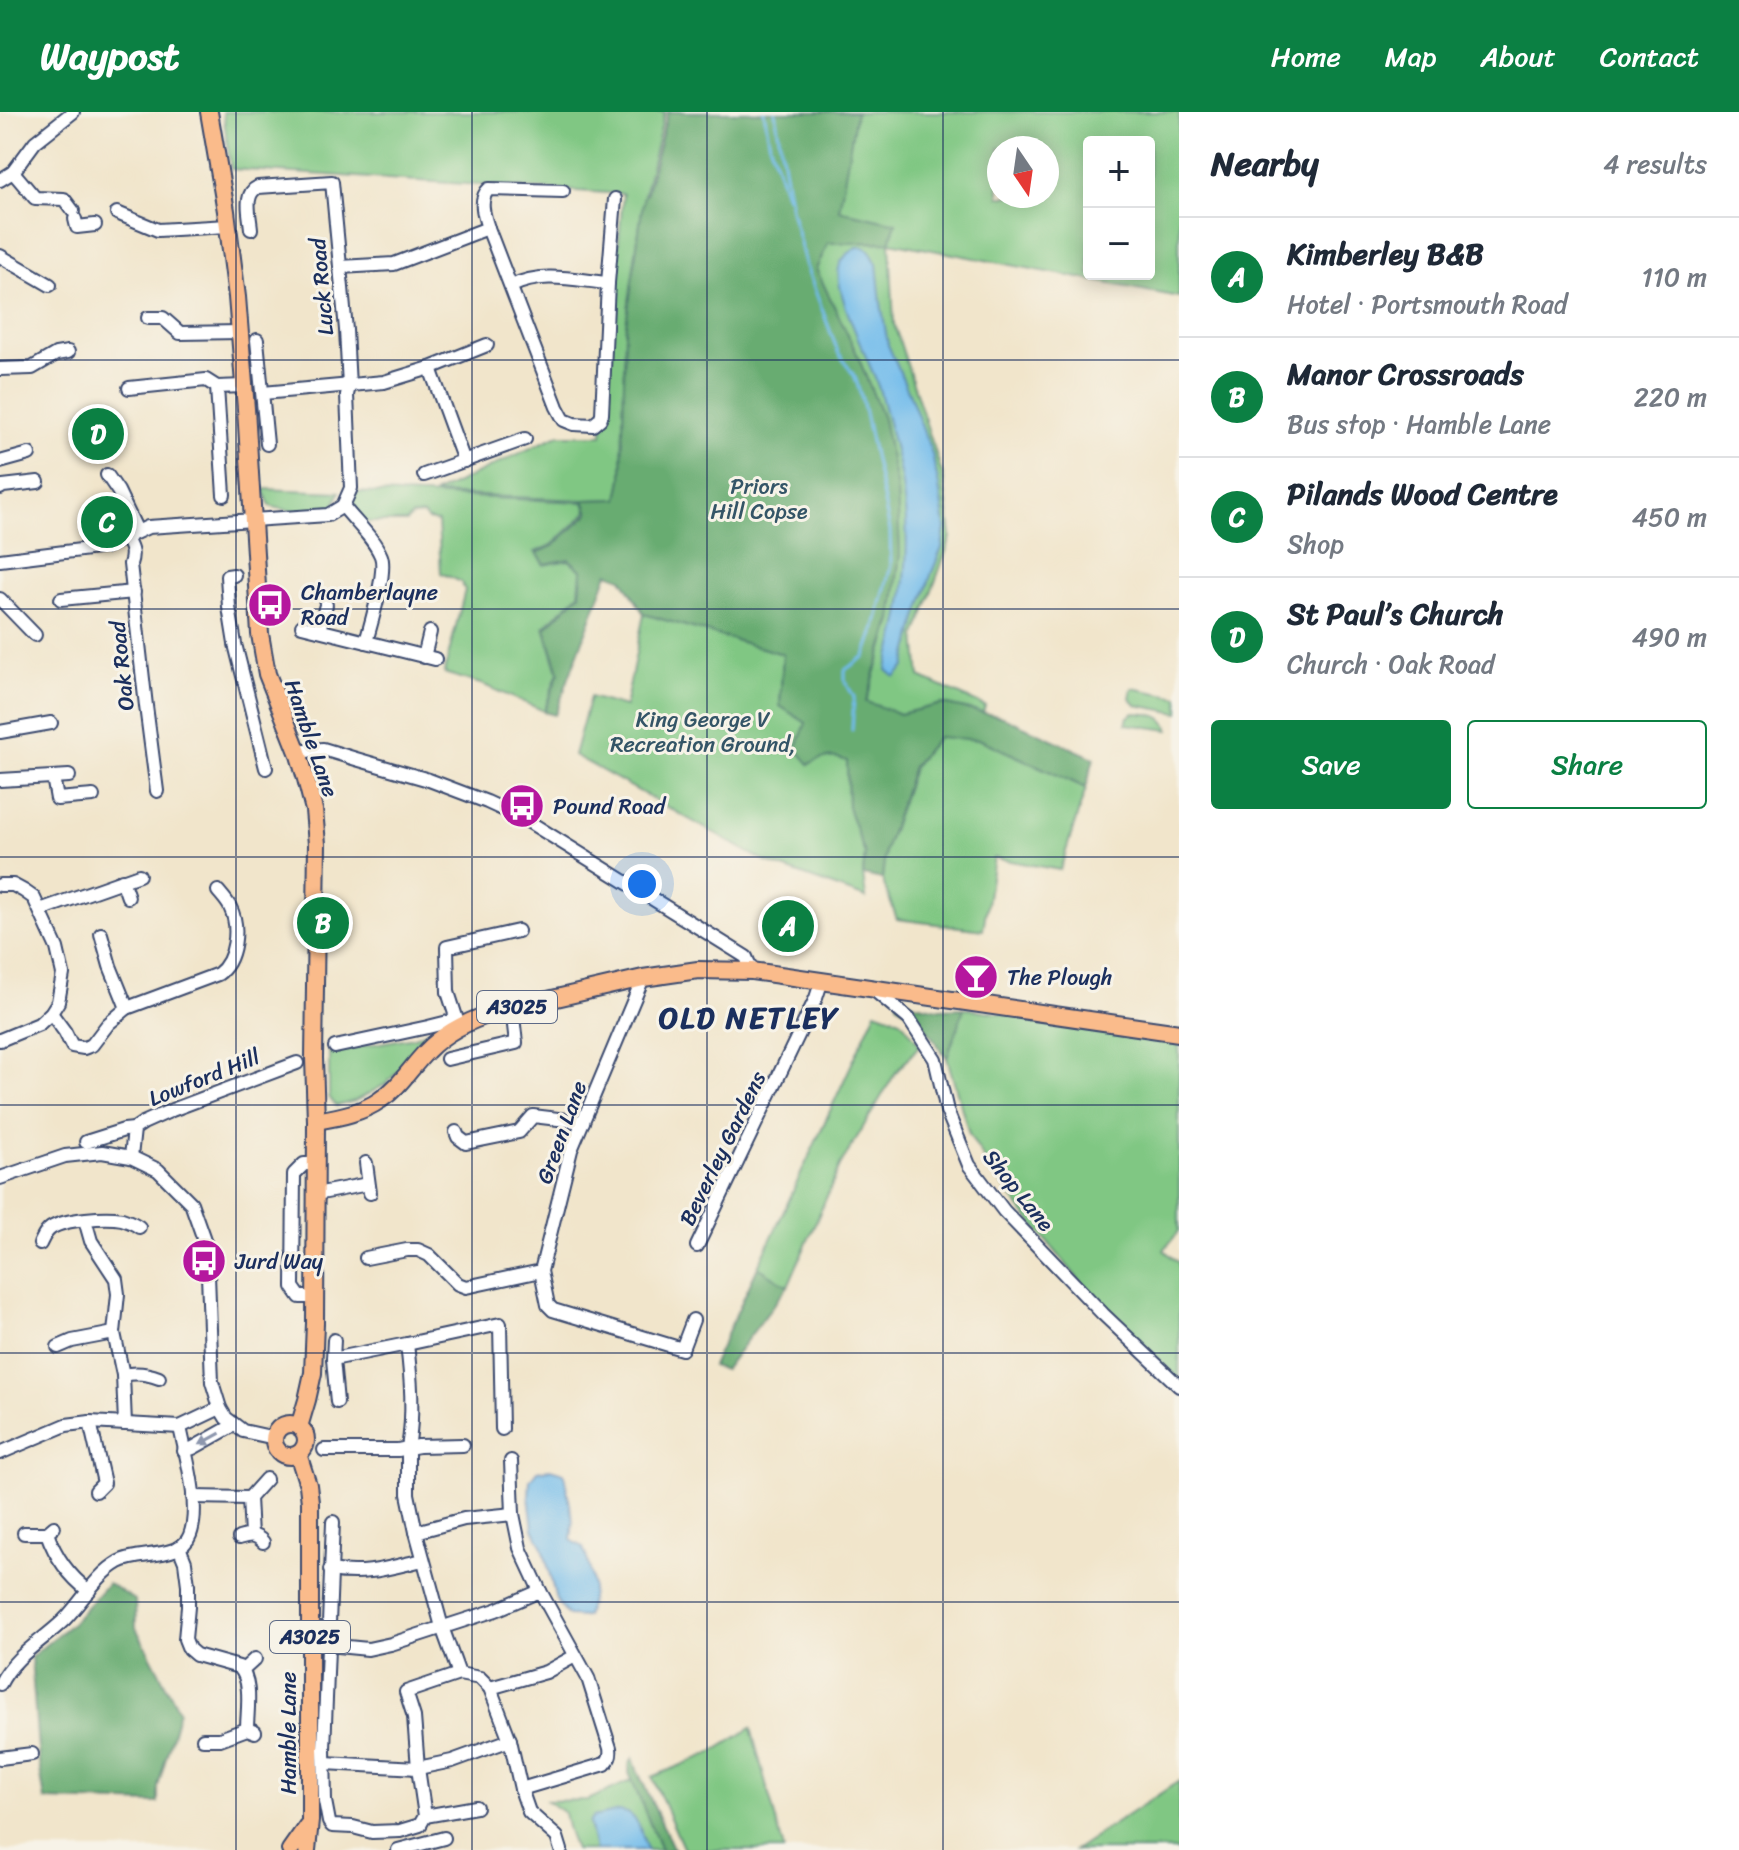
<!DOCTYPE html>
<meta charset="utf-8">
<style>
:root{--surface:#fff;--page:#f2f2f3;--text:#1f2937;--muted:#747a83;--line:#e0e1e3;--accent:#0b8043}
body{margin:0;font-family:Sriracha,sans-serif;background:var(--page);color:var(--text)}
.controls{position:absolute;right:24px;top:24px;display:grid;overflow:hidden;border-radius:8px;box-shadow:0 4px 20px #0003}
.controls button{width:72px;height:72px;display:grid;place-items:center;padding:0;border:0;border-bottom:2px solid var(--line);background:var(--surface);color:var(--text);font:40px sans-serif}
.compass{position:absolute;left:987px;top:24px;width:72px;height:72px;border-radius:50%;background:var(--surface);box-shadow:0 4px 20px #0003;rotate:167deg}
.you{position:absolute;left:642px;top:772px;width:28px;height:28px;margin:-20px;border:6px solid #fff;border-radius:50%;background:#1a73e8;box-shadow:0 0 0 12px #1a73e833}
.badge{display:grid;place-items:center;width:52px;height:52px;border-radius:50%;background:var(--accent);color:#fff;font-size:26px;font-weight:700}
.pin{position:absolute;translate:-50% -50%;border:4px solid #fff;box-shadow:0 2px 8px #0006}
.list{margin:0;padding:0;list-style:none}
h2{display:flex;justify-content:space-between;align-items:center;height:104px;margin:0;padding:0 32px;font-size:34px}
h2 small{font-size:26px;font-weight:400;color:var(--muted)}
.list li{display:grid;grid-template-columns:52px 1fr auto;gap:24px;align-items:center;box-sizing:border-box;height:120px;padding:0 32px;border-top:2px solid var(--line)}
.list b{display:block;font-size:30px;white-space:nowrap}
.list p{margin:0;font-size:26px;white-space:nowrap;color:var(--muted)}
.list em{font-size:26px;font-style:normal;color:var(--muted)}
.actions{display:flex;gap:16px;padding:24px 32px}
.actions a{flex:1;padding:18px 0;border:2px solid var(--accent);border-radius:8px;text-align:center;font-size:28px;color:var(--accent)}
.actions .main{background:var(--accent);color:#fff}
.map{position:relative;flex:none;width:1179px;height:1738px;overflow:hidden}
header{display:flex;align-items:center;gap:48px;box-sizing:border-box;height:112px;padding:0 40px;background:var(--accent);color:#fff}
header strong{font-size:38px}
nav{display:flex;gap:44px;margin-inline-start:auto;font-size:28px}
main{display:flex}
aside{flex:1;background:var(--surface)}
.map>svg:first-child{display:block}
.green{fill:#80c783;stroke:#4e7b70;stroke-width:2;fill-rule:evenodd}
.forest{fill:#68ac71;stroke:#426e68;stroke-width:2}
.water{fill:#72bceb;stroke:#4676a4;stroke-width:2}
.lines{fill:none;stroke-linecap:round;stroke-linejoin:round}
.stream{stroke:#72bceb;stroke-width:3}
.minor-casing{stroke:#3b4a6e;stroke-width:16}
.major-casing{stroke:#3b4a6e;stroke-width:20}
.minor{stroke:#fff;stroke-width:12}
.major{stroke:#fabb8b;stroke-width:16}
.oneway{fill:#8d97ae}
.grid{fill:none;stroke:#1b2f5e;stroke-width:2;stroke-opacity:0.55}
.labels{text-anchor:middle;stroke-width:6;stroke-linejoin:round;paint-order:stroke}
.shield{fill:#f7f3e8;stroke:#5d6a87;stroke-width:2}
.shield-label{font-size:20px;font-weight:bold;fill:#1b2f5e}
.street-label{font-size:22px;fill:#1b2f5e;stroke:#f7f3e8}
.park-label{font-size:22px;fill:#345567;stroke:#f7f3e8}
.poi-label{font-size:22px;fill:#1b2f5e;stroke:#f7f3e8;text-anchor:start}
.district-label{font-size:30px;font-weight:bold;letter-spacing:2px;fill:#1b2f5e;stroke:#f7f3e8}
</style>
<header>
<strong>Waypost</strong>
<nav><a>Home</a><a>Map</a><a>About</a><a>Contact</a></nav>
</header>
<main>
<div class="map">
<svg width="1179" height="1738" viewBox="0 0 1179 1738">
<rect width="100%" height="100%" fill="#f7f3e8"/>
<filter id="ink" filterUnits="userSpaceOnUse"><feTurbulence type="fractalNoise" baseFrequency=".0125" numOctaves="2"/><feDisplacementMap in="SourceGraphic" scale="16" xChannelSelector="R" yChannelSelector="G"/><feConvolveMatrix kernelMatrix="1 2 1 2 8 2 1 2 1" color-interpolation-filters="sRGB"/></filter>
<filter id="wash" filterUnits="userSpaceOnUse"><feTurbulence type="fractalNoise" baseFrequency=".006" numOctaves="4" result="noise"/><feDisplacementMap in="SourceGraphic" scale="32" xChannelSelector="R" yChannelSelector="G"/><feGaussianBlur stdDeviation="1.8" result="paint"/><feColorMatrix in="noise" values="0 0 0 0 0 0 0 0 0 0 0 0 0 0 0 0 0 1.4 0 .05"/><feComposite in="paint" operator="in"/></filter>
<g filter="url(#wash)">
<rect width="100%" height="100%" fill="#f1e5cb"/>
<!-- green -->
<g class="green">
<polygon points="223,0 665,0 644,83 625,220 622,367 618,387 584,388 434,382 558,323 602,323 623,82 231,57"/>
<path d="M856 0H1179V185L890 130 894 212 943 364 951 425 916 524 920 565 985 594 983 601 942 592 900 602 866 590 892 509 900 442 897 378 883 307 856 240 816 157 828 131 890 130 896 111 838 98ZM1089 30H1149V162H1089ZM999 36H1047V84H999Z"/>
<path d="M263 377 340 380 334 394C316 402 288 400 270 394Z"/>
<polygon points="353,380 584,390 587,400 552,433 535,440 544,453 569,448 581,458 579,482 544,515 558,560 544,599 484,573 444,561 465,478 461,470 441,461 438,410 428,408 423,403 412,404 406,410 357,410 346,397"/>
<polygon points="644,502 783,542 780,594 807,611 820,646 834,644 847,649 848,695 865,742 863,763 866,786 766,750 574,643 590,585 625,595"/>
<polygon points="1132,576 1179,585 1179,601 1136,593 1130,586"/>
<path d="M1134 601C1149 602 1164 601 1169 618L1126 612 1128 605Z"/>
<polygon points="938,624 981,628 1086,676 1060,758 994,746 983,818 897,807 882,767 885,739 914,654"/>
<polygon points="964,896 1179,929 1179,1119 1164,1138 1179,1151 1179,1268 1084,1174 1023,1100 984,1047 969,1022 947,946"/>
<polygon points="876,899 901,908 920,933 896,960 840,1054 788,1174 758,1155"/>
<polygon points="439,915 440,918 419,936 386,972 355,989 336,994 329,985 329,940 414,925"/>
<polygon points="751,1616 784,1738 684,1738 652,1665 711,1641"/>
<polygon points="632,1668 661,1738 575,1738 567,1715 564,1701 547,1689 588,1688"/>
<polygon points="1179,1669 1179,1738 1075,1738"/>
</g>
<!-- forest -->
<g class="forest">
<path d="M668 0H856L839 98 896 111 890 130 828 131 816 157 856 240 883 307 897 378 900 442 891 509 866 590 900 602 942 592 1003 605 1094 646 1086 676 981 628 938 625 913 654 885 739 882 767 863 763 865 742 848 695 847 649C832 643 823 645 809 652L796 637 806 611 780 594 783 542 644 502 622 466 608 461 555 603 544 600 559 560 545 516 580 482 582 459 569 447 545 452 537 441 553 434 589 401 584 388 618 387 622 367 625 220 644 83H646Z"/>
<polygon points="898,888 938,897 964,896 947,946 920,908 897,892"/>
<polygon points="758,1155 788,1174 724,1258 712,1254"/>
<polygon points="108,1471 135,1488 136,1516 179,1598 158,1675 158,1691 45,1688 39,1651 31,1545 72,1511"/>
<polygon points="633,1646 638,1660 674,1738 661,1738 629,1661 629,1652"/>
</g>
<!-- water -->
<g class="water">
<path d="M857 135H864L870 139 877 152 881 191 888 233 909 281 932 342 939 374 945 416 942 436 932 460 917 506 905 555 895 565 887 558C888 549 891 542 893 534 899 512 903 489 905 467 912 397 898 346 880 280 872 252 830 177 840 152 843 144 851 140 857 135Z"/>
<path d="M550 1357 564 1361 573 1408 571 1428 583 1435C593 1463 596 1477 586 1505L568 1504 556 1488 543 1435 533 1417 529 1384 530 1368 537 1359Z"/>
<path d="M619 1699C639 1700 641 1721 647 1738H595L589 1711 593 1705Z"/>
</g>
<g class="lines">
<!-- stream -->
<g class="stream">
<polyline points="764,0 770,33 787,85"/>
<polyline points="775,0 791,97 806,154 838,240 855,265 862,287 890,418 891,453 874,519 865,544 845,558 845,569 854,585 852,618"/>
</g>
</g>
</g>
<g filter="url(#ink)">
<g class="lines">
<!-- minor casing -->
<g class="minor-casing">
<g id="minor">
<polyline points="13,60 35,86 64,87 73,99"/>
<polyline points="0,68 13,60 35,30 73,0"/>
<path d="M563 79 489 77C478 87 484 104 488 116L557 295 564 308 574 312 593 313 600 307 602 302 608 171 615 87"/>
<polyline points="117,101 158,118 228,114"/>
<polyline points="75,107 77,115 95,113"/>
<path d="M251 117C250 103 243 82 258 75L332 70 346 218 349 274 347 283 351 376 343 394"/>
<polyline points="0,144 50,173"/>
<polyline points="340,155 394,152 488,116"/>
<path d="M512 174C542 159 575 168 608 171"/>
<polyline points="148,206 163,206 180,221 240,220"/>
<polyline points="257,228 267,332"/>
<polyline points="430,256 464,349"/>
<polyline points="0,257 32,256 56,242 68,240"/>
<polyline points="217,275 244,274"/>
<polyline points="129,276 206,268 217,275 224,383"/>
<polyline points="263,281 384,270 430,256 487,233"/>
<polyline points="0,350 29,342"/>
<polyline points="107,363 118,379 137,419"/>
<polyline points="424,363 525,327"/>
<polyline points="0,376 3,374 38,370"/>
<path d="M125 425C131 435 134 441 130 452L146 594 157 679"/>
<path d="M0 448 105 435 148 415 328 403 343 394C355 410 373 425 381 444 387 460 371 511 366 530"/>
<polyline points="234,463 227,464 229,495 235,532 266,656"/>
<polyline points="0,487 35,523"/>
<polyline points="61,487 134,480"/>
<polyline points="302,514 435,547"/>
<polyline points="319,518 326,493"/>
<polyline points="424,545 430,520"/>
<polyline points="0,620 51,611"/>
<polyline points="298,640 323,637 356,647 429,668 487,690 526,708 746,845 752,859"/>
<polyline points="53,665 57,687 93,684"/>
<polyline points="0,668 69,664"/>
<polyline points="122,768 128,785"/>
<polyline points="0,773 13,773 24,779 34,786 57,836 63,862 58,890 51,901 39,912 0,928"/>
<polyline points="40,798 139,763"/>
<polyline points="101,822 110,854 127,896"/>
<polyline points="643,866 571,1038 541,1159 548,1193 553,1198 682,1237 693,1208"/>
<polyline points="874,878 909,907 935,947 947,999 969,1053 1004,1099 1103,1202 1179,1274"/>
<path d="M51 901 65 920 72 934 84 936 92 933 108 912 127 896 218 862C236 849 240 815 230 795 227 789 222 784 218 779"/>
<polyline points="459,914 448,880 447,835 518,819"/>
<polyline points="335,935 428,915 456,908"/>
<polyline points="447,947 516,931 512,896"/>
<polyline points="456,1020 458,1025 466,1031 519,1020 533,1004 583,1010"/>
<polyline points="86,1030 124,1018 134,1017"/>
<polyline points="131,1045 134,1017 143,1011 172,998 297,951"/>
<polyline points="366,1051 370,1081"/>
<polyline points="0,1066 65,1044 102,1040 131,1045 158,1058 191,1091 207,1136 212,1270 220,1296 226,1306 243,1319 275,1326"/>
<polyline points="316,1082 368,1072"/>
<polyline points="85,1108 91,1129 116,1167 118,1182 114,1221 123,1263 125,1312"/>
<path d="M40 1132C43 1126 45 1120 51 1116 65 1107 106 1104 122 1107 128 1109 134 1111 139 1115"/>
<polyline points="697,1134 816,886 822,868"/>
<polyline points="366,1146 407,1138 418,1138 429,1143 458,1172 466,1175 541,1159"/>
<polyline points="315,1185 300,1185 293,1175 294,1062 304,1052 316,1052"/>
<polyline points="407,1232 500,1212 502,1317"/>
<polyline points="58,1235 72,1229 114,1221"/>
<polyline points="333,1247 334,1228"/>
<path d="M123 1263C136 1260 146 1261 159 1266"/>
<path d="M337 1290 333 1247 407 1232C411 1266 414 1301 408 1336L419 1334 463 1333"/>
<polyline points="90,1310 104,1371 96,1379"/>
<polyline points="324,1338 398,1338 408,1336 408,1382 416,1420 442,1515 459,1562 480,1566 490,1576 510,1628 521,1677 529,1700 557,1725 561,1738"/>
<polyline points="184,1339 193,1336 234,1313"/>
<polyline points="0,1341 66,1313 90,1310 180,1315 220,1296"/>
<path d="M511 1349 513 1402 520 1436 540 1479 588 1566 610 1636C611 1643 610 1647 605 1652L521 1677"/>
<polyline points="193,1385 249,1386"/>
<polyline points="333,1410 324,1637 325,1689 329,1710 332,1714 353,1715 372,1720 400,1719 420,1713 425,1704 418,1656 414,1605 406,1580 459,1562"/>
<polyline points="416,1420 464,1407 513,1402"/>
<polyline points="24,1421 47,1421 54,1415"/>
<path d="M47 1421C55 1444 69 1464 89 1479"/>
<polyline points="251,1423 249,1386 266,1367"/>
<path d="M239 1426C249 1423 255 1421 263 1430"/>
<path d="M179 1435 185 1450 188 1473V1495L185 1527 189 1537 196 1543 239 1555C253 1569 247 1598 247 1617"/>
<path d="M330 1458C366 1464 388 1456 423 1448"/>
<polyline points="327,1533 368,1537 391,1532 496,1498 540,1479"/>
<polyline points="243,1558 255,1547"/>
<path d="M0 1572C15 1543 41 1530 64 1508 82 1490 96 1463 119 1450 138 1439 181 1448 190 1423 201 1394 186 1345 180 1315"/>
<polyline points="490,1576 546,1560 575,1544"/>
<polyline points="203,1627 220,1627 247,1617 255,1620"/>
<polyline points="0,1646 32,1642"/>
<polyline points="325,1651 418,1656 452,1649 510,1628"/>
<polyline points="425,1704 476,1695"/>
<polyline points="398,1738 444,1726"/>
</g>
</g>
<!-- major casing -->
<g class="major-casing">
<g id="major">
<polyline points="209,0 226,99 237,185 246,297 260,522 267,562 298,640 306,667 314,698 317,732 314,946 316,1009 315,1211 313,1261 307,1288 299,1315"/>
<path d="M316 1009C338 1005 362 1001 380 988 400 975 411 955 427 939 446 919 470 908 496 900L643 866 698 858 752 859 1179 921"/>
<circle cx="290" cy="1328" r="16"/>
<polyline points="298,1342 308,1373 310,1390 310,1709 307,1738"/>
<polyline points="290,1738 307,1714"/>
</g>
</g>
<!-- minor -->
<use href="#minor" class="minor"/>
<!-- major -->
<use href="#major" class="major"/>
</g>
<!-- one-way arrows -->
<defs><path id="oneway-solid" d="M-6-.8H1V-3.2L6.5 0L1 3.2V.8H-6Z" transform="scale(2)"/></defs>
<use class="oneway" href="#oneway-solid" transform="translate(210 1327) rotate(151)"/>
</g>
<!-- grid -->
<path class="grid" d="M236 0V1738M472 0V1738M707 0V1738M943 0V1738M0 248H1179M0 497H1179M0 745H1179M0 993H1179M0 1241H1179M0 1490H1179"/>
<!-- icons -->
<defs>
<g id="bus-disc" transform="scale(2.3)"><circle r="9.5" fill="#b5179e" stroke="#f7f3e8"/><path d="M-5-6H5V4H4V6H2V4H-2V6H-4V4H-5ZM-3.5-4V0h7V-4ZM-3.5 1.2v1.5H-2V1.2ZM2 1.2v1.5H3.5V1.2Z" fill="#fff"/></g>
<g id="bar-disc" transform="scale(2.3)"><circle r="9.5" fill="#b5179e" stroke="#f7f3e8"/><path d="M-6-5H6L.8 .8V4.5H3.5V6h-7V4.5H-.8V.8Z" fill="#fff"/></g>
</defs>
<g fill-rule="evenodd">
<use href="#bus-disc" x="270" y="493"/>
<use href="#bus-disc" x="522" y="694"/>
<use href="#bar-disc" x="976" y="865"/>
<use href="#bus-disc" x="204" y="1149"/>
</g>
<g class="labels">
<!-- shield labels -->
<g class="shield">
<rect x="477" y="879" width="80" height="32" rx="6"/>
<rect x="270" y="1509" width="80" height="32" rx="6"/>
</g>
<g class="shield-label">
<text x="517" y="902">A3025</text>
<text x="310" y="1532">A3025</text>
</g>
<!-- street labels -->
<g class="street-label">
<text transform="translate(321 175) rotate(-95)" y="8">Luck Road</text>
<text transform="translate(121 554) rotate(-96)" y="8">Oak Road</text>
<text transform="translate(312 626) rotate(71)" y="8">Hamble Lane</text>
<text transform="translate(204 965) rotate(-22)" y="8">Lowford Hill</text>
<text transform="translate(561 1020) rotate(-70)" y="8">Green Lane</text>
<text transform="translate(722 1036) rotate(-64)" y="8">Beverley Gardens</text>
<text transform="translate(1019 1078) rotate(51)" y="8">Shop Lane</text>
<text transform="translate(288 1621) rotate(-90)" y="8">Hamble Lane</text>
</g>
<!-- park labels -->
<g class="park-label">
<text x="759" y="382">Priors<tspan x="759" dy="25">Hill Copse</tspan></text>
<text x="703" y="615">King George V<tspan x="703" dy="25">Recreation Ground,</tspan></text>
</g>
<!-- poi labels -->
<g class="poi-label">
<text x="301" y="488">Chamberlayne<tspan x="301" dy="25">Road</tspan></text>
<text x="553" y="702">Pound Road</text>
<text x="1007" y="873">The Plough</text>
<text x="235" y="1157">Jurd Way</text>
</g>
<!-- district labels -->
<g class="district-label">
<text x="749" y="916">OLD NETLEY</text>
</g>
</g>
</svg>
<div class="controls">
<button>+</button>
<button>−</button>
</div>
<svg class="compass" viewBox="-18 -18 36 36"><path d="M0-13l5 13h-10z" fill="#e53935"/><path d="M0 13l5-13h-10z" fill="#747a83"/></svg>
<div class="you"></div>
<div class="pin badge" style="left:788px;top:814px">A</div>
<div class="pin badge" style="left:323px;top:811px">B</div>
<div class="pin badge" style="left:107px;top:410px">C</div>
<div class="pin badge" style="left:98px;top:322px">D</div>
</div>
<aside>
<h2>Nearby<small>4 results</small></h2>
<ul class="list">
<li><span class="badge">A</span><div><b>Kimberley B&amp;B</b><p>Hotel · Portsmouth Road</p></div><em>110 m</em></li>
<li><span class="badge">B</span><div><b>Manor Crossroads</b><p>Bus stop · Hamble Lane</p></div><em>220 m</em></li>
<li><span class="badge">C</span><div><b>Pilands Wood Centre</b><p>Shop</p></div><em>450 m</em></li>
<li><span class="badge">D</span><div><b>St Paul’s Church</b><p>Church · Oak Road</p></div><em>490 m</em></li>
</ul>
<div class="actions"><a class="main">Save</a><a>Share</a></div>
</aside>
</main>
